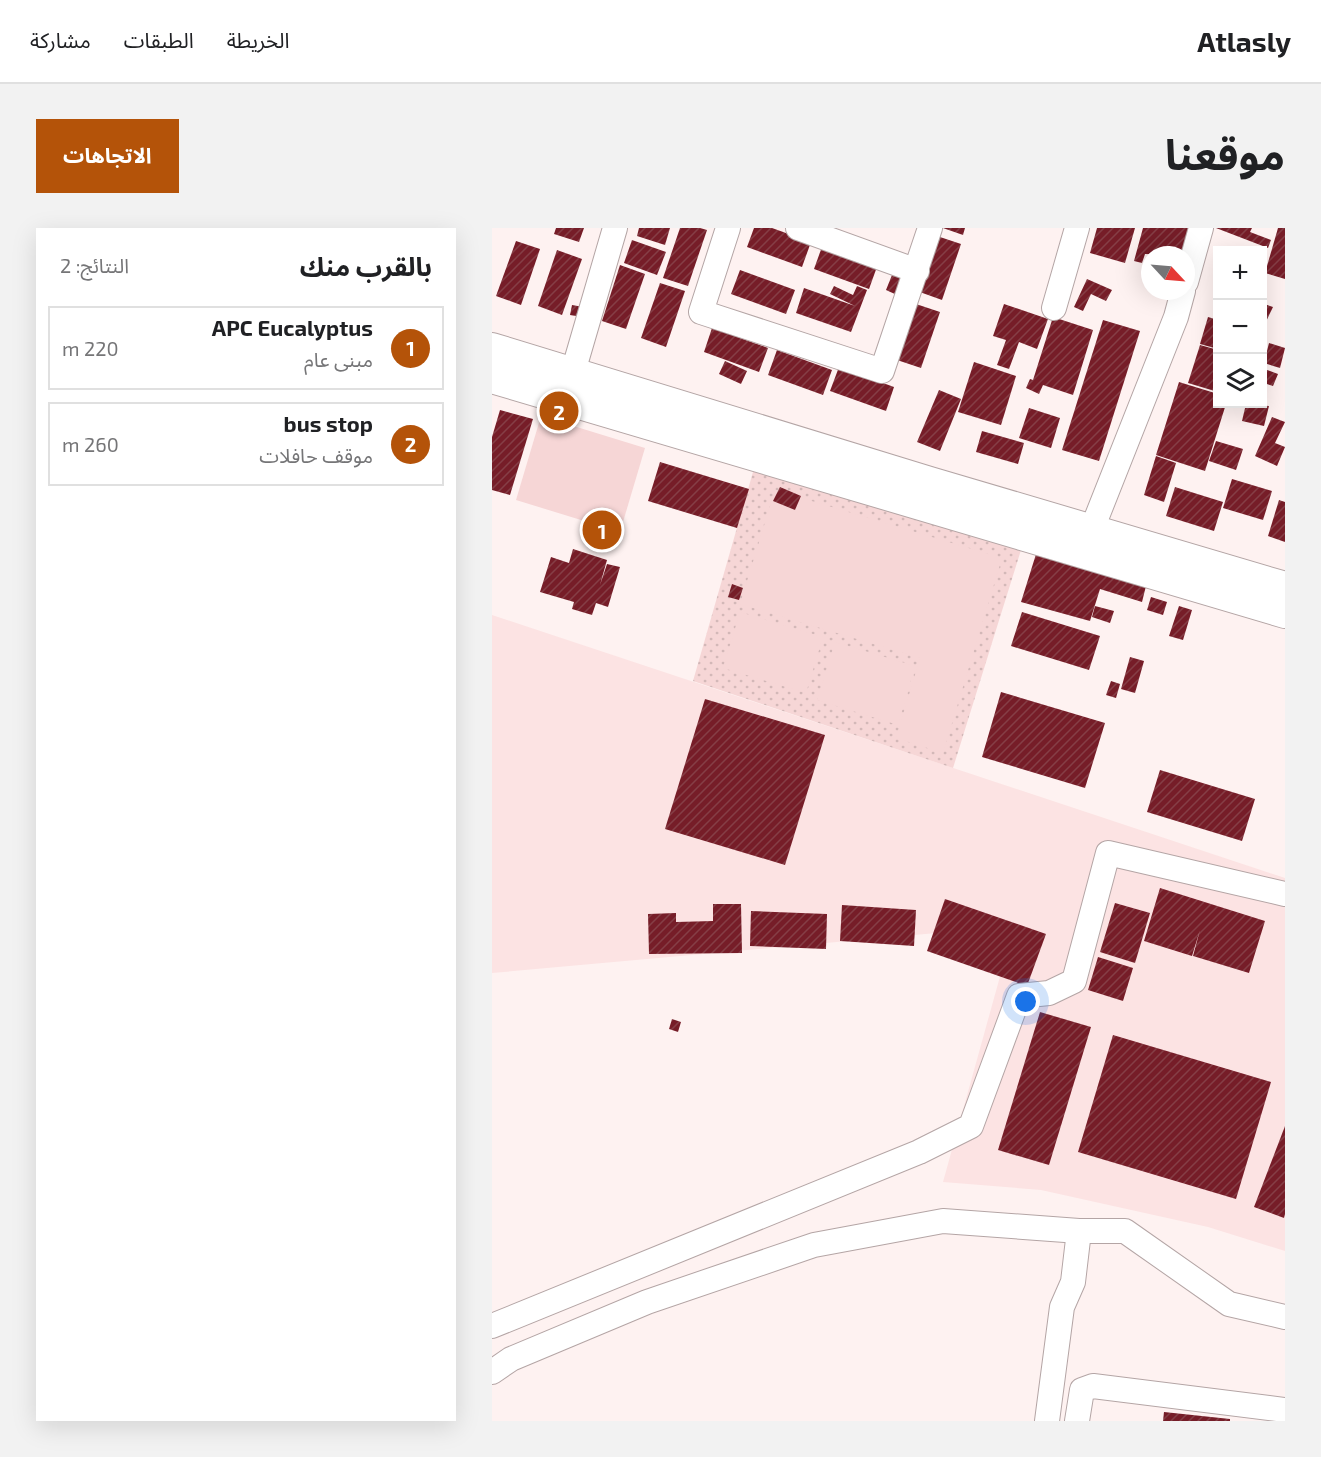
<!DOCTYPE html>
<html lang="ar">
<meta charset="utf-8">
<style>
:root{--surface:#fff;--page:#f2f2f2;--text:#202124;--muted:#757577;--line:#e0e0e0;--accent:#b45309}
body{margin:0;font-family:"Exo 2","Noto Sans Arabic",sans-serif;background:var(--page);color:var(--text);direction:rtl}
.controls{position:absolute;right:18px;top:18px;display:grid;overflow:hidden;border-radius:0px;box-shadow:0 6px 24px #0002}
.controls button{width:54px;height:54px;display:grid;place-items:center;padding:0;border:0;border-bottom:2px solid var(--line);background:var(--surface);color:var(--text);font:30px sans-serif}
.compass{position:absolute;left:649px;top:18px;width:54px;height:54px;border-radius:50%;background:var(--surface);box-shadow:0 6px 24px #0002;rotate:116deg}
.you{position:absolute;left:534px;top:774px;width:21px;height:21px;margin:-15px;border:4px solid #fff;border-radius:50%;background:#1a73e8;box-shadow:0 0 0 9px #1a73e833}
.badge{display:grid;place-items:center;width:39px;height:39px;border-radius:50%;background:var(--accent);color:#fff;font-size:20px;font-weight:700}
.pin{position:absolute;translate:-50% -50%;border:3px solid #fff;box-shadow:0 2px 6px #0006}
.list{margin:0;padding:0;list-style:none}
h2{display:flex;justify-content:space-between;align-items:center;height:78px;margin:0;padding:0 24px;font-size:26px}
h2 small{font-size:20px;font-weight:400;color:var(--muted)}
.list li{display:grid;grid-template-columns:39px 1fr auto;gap:18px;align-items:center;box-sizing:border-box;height:84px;margin:0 12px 12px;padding:0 12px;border:2px solid var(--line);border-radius:0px}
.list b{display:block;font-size:22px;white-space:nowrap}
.list p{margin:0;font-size:20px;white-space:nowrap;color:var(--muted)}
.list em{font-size:20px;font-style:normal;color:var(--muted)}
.icon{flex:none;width:33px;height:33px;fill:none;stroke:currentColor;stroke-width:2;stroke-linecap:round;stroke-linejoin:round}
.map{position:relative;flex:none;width:793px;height:1193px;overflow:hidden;direction:ltr;border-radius:0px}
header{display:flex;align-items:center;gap:36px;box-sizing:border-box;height:84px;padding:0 30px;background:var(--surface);border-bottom:2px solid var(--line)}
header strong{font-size:28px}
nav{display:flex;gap:33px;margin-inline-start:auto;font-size:21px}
.intro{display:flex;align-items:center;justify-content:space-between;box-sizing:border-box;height:144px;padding:0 36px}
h1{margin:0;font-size:42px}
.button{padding:15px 27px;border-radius:0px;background:var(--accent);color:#fff;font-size:21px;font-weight:700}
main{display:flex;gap:36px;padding:0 36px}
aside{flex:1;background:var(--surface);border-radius:0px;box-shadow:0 6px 24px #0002}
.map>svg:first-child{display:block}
.built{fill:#fce3e3}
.grass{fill:url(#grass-dots)}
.garden{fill:#f6d6d6}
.building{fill:url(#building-hatch)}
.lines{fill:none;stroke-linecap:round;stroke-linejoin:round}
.minor-casing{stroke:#b4a5a5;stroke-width:26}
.major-casing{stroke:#b4a5a5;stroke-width:32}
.minor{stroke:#fff;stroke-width:24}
.major{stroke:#fff;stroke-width:30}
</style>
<header>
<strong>Atlasly</strong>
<nav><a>الخريطة</a><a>الطبقات</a><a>مشاركة</a></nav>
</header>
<div class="intro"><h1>موقعنا</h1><a class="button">الاتجاهات</a></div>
<main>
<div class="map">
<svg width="793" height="1193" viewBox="0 0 793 1193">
<defs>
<pattern id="grass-dots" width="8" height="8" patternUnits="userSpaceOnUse" patternTransform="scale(1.5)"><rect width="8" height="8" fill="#f6d6d6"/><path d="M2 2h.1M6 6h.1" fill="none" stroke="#d3b8b8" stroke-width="1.8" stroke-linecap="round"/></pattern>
<pattern id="building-hatch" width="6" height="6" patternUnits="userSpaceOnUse" patternTransform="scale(1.5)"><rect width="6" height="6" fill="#761d28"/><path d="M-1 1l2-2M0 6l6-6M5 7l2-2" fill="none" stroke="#853e46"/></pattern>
</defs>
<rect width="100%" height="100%" fill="#fef2f1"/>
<!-- built -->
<polygon class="built" points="0,387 793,650 793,1023 716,999 549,962 451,954 522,698 0,745"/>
<!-- grass -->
<polygon class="grass" points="265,230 533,309 461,540 201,453"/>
<!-- garden -->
<g class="garden">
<polygon points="49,188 153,220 128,304 24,272"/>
<polygon points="283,262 510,330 451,525 404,510 428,430 248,376"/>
<polygon points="248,384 331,409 314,465 231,440"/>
<polygon points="343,414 423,438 406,497 325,472"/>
</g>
<!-- building -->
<g class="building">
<polygon points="64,0 92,0 87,14 62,6"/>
<polygon points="147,0 178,0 173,17 145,8"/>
<polygon points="188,0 208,0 215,2 196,58 171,50"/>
<polygon points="262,0 280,0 319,14 310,39 255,19"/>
<polygon points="451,0 473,0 471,7"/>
<polygon points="605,0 643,0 633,35 598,25"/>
<polygon points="651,0 701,0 691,27 653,26 650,35 642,33"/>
<polygon points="724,0 760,0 758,4 779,12 776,20"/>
<polygon points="786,0 793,0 793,51 773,45"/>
<polygon points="445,8 469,16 450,72 425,63"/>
<polygon points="140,12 174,24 165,47 132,35"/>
<polygon points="24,13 48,21 29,77 4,68"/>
<polygon points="331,16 386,36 377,61 322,41"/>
<polygon points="65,22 90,31 70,87 46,78"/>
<polygon points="128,37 153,46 134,101 110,93"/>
<polygon points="404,37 415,42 405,67 394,62"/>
<polygon points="248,42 303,62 294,86 239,66"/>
<polygon points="595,51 620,62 614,73 599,66 591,83 582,79"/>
<polygon points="168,55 193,63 174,119 149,110"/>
<polygon points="342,58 361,67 365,58 375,62 359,104 304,85 312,60 363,78 338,66"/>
<polygon points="770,75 781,79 770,102"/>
<polygon points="424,76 448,84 429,140 405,132"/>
<polygon points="512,76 556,91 545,121 527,114 517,141 505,137 514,112 501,108"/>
<polygon points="80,77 97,80 96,90 78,87"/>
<polygon points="561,89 601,102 581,167 551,157 547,166 534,160 538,151 541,152"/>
<polygon points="716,89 726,92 726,121 708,116"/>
<polygon points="611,92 648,103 607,233 570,222"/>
<polygon points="220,100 276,120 267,144 212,124"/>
<polygon points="777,115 793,120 788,140 772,135"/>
<polygon points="708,117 726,122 726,164 696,155"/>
<polygon points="285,122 340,142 331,167 276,147"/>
<polygon points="233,133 255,143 249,156 227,146"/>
<polygon points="482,134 524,148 509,197 466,184"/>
<polygon points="347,139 402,159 394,183 338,163"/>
<polygon points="770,140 786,146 781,158 772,155 770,159"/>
<polygon points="687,154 726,166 726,176 734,176 713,243 664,227"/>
<polygon points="447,162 469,171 448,223 425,214"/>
<polygon points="754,176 777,178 772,198 750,193"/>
<polygon points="537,180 568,190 559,220 527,210"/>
<polygon points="8,182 41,191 18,267 0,262 0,209"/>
<polygon points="780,189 793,194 783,215 793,219 785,238 763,228"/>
<polygon points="490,203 532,215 526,236 484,224"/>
<polygon points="724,213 751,221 744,242 717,233"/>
<polygon points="664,228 684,235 672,274 652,267"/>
<polygon points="168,234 257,261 245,300 156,273"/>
<polygon points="740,251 780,263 771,292 731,280"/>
<polygon points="288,259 309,268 303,282 281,273"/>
<polygon points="683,259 731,274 722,303 674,288"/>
<polygon points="787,272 793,274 793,314 776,308"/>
<polygon points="81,321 115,332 108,357 115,336 128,339 116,379 104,375 100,387 80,381 82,374 48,364 59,329 77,335"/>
<polygon points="545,323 654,358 650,374 608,361 598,393 529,374"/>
<polygon points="240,356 251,360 247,372 236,369"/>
<polygon points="659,369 675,374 671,387 655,382"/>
<polygon points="603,378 622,383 618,395 600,389"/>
<polygon points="687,378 700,382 691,412 677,408"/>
<polygon points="530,384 608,408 597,442 519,418"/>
<polygon points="638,429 652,433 643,465 629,461"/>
<polygon points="619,453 628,456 624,470 614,467"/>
<polygon points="509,464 613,495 593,560 490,529"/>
<polygon points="213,471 333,507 293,637 173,601"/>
<polygon points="668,542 763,571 750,613 655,584"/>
<polygon points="668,660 773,693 757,745 701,728 708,702 700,728 652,713"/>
<polygon points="453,671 554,706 535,758 435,723"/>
<polygon points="623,675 658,685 643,735 608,724"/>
<polygon points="221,676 249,676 250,725 157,726 156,686 184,685 184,694 221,693"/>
<polygon points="350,677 424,682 422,718 348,713"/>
<polygon points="259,683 335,686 334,721 258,718"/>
<polygon points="606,729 641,740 631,773 596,762"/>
<polygon points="548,784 599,799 557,937 506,922"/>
<polygon points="180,791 189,794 186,804 177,801"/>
<polygon points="621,807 779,854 744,971 586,924"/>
<polygon points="793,898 793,986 792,990 762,979"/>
<polygon points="672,1184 738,1191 738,1193 671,1193"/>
</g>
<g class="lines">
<!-- minor casing -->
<g class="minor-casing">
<g id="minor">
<polyline points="236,0 209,84 390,143 438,0"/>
<polyline points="306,0 425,43"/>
<polyline points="694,54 709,0"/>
<polyline points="562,80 585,0"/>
<polyline points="81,144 123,0"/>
<polyline points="600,301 684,89 691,63"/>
<polyline points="0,1098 427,924 479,898 527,768 557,765 582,753 616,625 793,666"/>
<polyline points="0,1144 19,1131 155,1074 322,1017 451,993 587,1003"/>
<polyline points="555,1193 570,1079 581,1054 587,1003 633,1003 737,1076 793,1089"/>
<polyline points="585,1193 590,1162 601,1158 793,1182"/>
</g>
</g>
<!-- major casing -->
<g class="major-casing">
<g id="major">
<polyline points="0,120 438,254 793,359"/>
<polyline points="0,150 793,385"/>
</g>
</g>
<!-- minor -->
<use href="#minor" class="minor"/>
<!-- major -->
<use href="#major" class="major"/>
</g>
</svg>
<div class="controls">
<button>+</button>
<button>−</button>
<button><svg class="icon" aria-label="layers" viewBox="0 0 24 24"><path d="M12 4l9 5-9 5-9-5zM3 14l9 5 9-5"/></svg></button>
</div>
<svg class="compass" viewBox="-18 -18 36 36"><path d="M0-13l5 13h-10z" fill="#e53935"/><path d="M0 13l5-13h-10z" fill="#757577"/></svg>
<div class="you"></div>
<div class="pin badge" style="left:110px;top:302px">1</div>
<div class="pin badge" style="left:67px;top:183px">2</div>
</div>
<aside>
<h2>بالقرب منك<small>النتائج: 2</small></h2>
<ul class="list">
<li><span class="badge">1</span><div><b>APC Eucalyptus</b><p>مبنى عام</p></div><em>220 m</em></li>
<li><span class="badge">2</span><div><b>bus stop</b><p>موقف حافلات</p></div><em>260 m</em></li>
</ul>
</aside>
</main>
